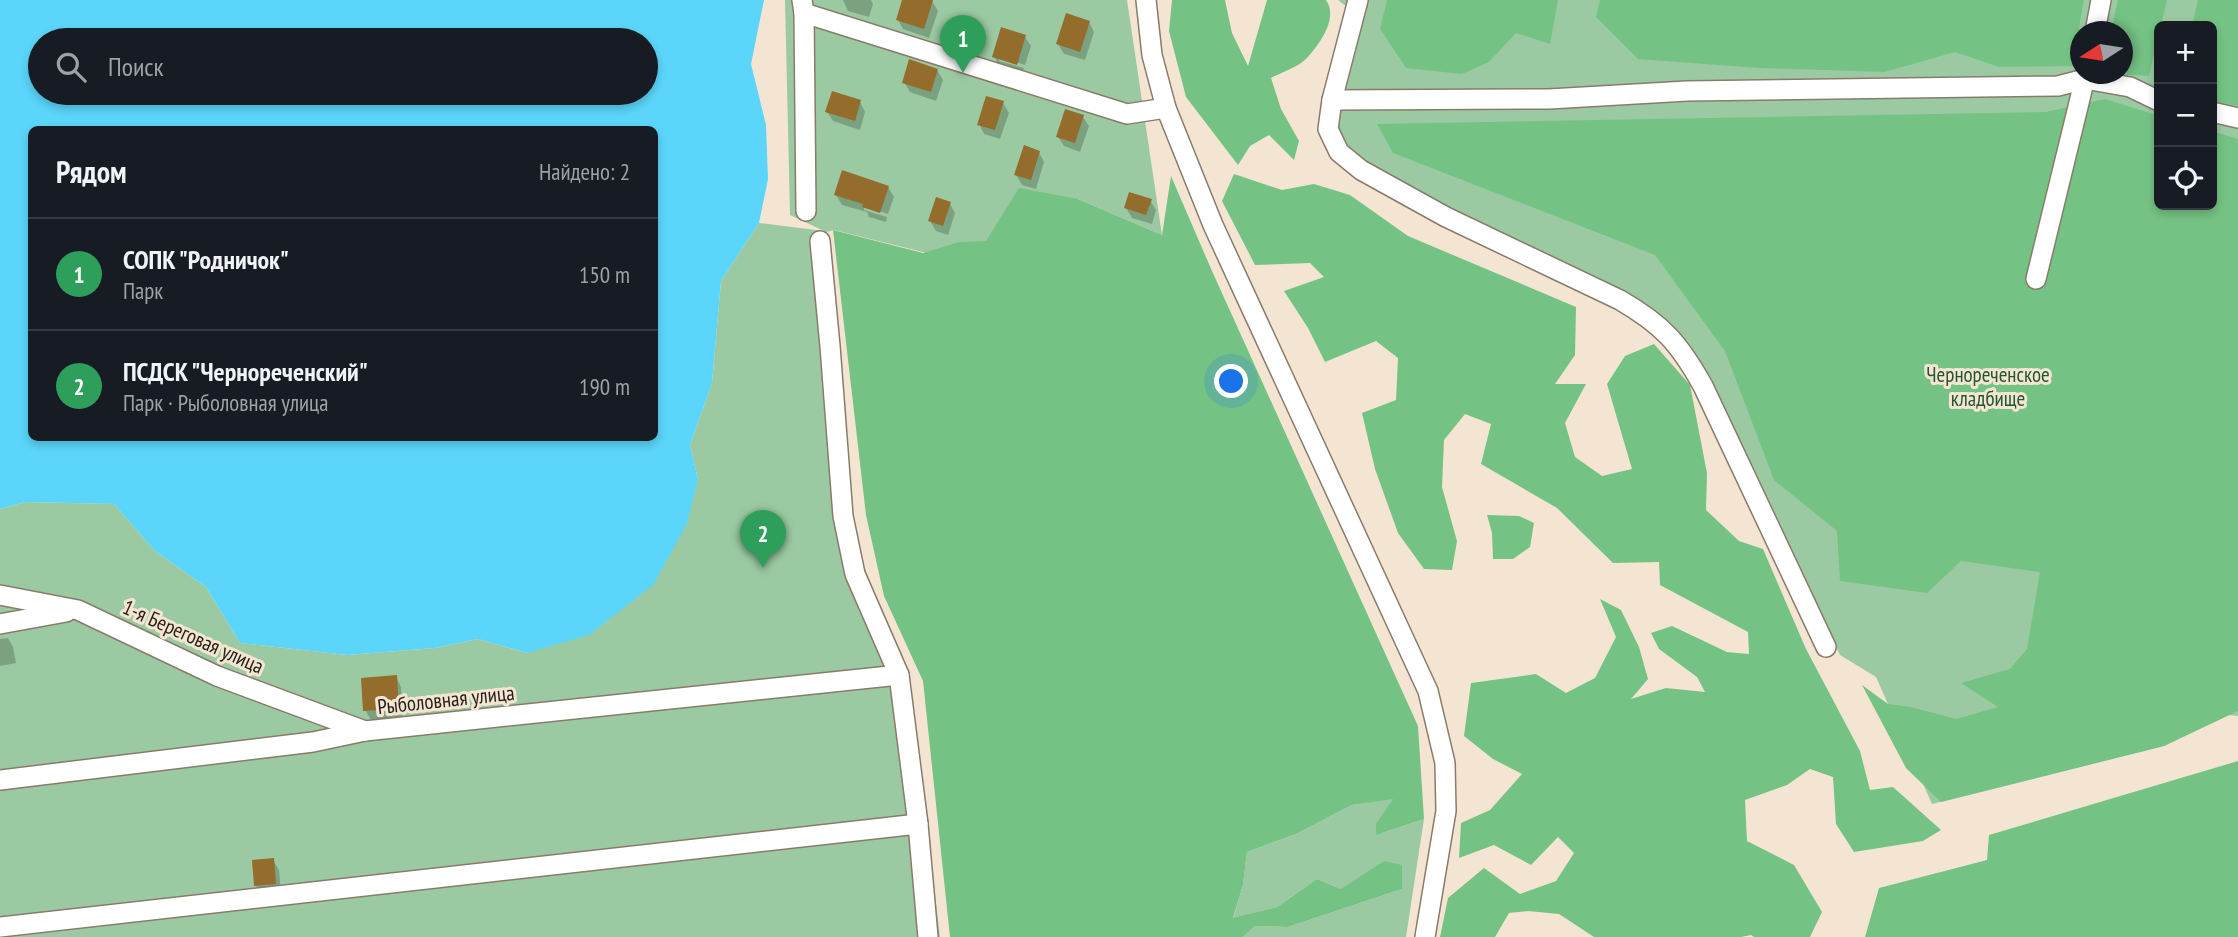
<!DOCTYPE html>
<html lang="ru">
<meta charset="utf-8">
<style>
:root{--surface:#171b24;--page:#242831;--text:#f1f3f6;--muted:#9ea1a6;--line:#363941;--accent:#ea580c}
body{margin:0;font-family:"PT Sans Narrow",sans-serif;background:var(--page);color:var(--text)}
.controls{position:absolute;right:21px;top:21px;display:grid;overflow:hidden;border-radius:10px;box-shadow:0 4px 10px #0003}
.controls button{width:63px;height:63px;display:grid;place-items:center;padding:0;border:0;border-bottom:2px solid var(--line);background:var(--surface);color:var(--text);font:35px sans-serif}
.compass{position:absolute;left:2070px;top:21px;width:63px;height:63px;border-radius:50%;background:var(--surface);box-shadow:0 4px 10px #0003;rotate:258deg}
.you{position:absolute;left:1232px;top:382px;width:24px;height:24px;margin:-18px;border:5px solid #fff;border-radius:50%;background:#1a73e8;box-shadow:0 0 0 10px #1a73e833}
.badge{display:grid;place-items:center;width:46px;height:46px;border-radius:50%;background:var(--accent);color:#fff;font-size:23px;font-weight:700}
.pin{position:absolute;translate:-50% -58px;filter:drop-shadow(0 2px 4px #0008)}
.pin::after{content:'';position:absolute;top:37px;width:24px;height:21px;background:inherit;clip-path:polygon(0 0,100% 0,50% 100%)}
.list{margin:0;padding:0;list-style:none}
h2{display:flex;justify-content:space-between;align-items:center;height:91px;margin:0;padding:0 28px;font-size:30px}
h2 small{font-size:23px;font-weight:400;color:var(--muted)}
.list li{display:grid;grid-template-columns:46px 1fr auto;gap:21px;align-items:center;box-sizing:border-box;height:112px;padding:0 28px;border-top:2px solid var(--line)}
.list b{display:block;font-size:26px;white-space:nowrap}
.list p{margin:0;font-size:23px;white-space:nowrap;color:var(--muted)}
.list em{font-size:23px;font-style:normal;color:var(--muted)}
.icon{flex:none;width:38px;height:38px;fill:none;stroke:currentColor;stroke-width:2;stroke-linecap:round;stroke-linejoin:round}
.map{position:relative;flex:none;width:2238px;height:937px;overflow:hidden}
.search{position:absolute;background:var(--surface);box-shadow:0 4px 10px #0003;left:28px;top:28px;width:630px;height:77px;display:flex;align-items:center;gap:18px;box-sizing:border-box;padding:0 24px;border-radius:38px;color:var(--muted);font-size:26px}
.panel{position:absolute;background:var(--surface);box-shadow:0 4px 10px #0003;left:28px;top:126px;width:630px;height:315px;border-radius:10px}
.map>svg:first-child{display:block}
.green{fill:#9bcaa2;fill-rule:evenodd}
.forest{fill:#75c384}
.water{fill:#5bd6fa;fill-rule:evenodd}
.shadow{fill:#0003}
.building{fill:#946c2c}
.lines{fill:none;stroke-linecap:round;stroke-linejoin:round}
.street-casing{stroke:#897b6a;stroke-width:22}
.street{stroke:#fff;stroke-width:19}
.labels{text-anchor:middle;stroke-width:6;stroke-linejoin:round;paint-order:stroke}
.park-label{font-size:21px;fill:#20572e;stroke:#f4e5d2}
.street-label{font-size:21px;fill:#251f18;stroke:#f4e5d2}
</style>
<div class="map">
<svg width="2238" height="937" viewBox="0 0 2238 937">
<rect width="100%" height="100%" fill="#f4e5d2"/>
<!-- green -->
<g class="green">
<polygon points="785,0 1127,0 1162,235 1078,199 995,270 834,230 827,232 848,476 859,550 877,605 908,673 940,937 0,937 0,509 25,502 114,504 155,551 206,587 240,643 347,655 435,648 478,639 527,653 698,479 690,445 712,383 721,281 759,223 824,231 790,215"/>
<path d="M1338 0H2238V716L2228 715 2164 746 1932 804 1876 677 1840 655 1707 381 1673 331 1445 209 1354 156 1334 128 1356 14ZM2159 26H2212V205H2159ZM2080 32H2122V74H2080Z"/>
<polygon points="1394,798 1382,833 1424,819 1406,937 1243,937 1255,926 1288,927 1402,889 1341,889 1317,879 1277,907 1233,919 1243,885 1247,852 1296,834 1352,805"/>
</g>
<!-- forest -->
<g class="forest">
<path d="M1172 0H1225L1232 33 1248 66 1267 0H1326C1339 18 1319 45 1306 59 1298 67 1282 72 1271 78L1281 109 1299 141 1294 160 1269 135 1250 146 1238 165 1186 97 1169 31Z"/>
<polygon points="1387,0 1558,0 1550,44 1516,33 1489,62 1462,74 1406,68 1380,29"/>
<polygon points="1600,0 2084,0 2072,66 1999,67 1955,52 1885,72 1759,68 1638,59 1596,17"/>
<polygon points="2118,0 2167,0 2149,76 2117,74 2122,74 2122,32 2111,31"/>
<polygon points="2198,0 2238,0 2238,106 2212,101 2212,26 2192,26"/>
<polygon points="2105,99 2159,116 2159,205 2212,205 2212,131 2238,139 2238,711 2164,746 1941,802 1906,768 1862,685 1888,704 1911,707 1956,719 1998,707 1961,683 2010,669 2027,649 2040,572 1961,561 1927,593 1840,581 1837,531 1774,480 1725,351 1655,255 1393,153 1377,124 2046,112"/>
<polygon points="1234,174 1282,190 1314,184 1350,195 1408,236 1576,307 1575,355 1555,384 1586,384 1565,423 1575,457 1602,476 1632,469 1607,384 1625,356 1654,344 1690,385 1707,473 1706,510 1739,541 1763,549 1806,649 1860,751 1870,790 1893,787 1941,830 1923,841 1854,852 1836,824 1833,777 1810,769 1787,785 1745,800 1747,841 1794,865 1822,912 1810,937 1754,937 1751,935 1741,937 1594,937 1559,914 1528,911 1509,913 1495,937 1440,937 1448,898 1484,868 1520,894 1556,881 1574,853 1558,837 1531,865 1494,845 1459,858 1461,823 1490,810 1522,774 1493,759 1464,736 1471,683 1536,674 1566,693 1595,678 1616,637 1600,599 1621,610 1639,647 1648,679 1631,699 1666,688 1705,692 1697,677 1659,649 1651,633 1672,626 1727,652 1749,654 1748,632 1660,585 1659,562 1613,563 1557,508 1481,464 1491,424 1465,414 1444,440 1442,487 1457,541 1452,570 1424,569 1398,533 1375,469 1362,413 1396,400 1398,358 1376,341 1325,362 1308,328 1284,291 1324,277 1310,263 1255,265 1222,201"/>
<polygon points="1171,176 1212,271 1418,726 1424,819 1376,835 1376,824 1393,799 1352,805 1296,834 1247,852 1243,885 1233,918 1277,907 1317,879 1341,889 1384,861 1402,865 1402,889 1288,927 1255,926 1243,937 950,937 923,681 884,596 866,515 833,230 923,253 959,242 986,241 1019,188 1078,199 1162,235"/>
<polygon points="1487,515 1519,516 1534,523 1530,547 1513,559 1493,559 1492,533"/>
<polygon points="2238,761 2238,937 1865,937 1879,888 1987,860 1989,835"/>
</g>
<!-- water -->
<path class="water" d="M0 0H764L751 64 766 125 768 179 759 223 721 281 712 383 690 445 698 479 687 524 653 585 589 635 527 653 478 639 435 648 347 655 240 643 206 587 155 551 114 504 25 502 0 509ZM40 40H646V93H40ZM32 130H654V438H32Z"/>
<!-- shadow -->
<g class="shadow">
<polygon points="843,0 871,0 873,4 869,17 848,11"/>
<polygon points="904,0 932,1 938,11 929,38 903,29 898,20"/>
<polygon points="1089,22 1094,32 1085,60 1064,54 1058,44"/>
<polygon points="1025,37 1031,46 1025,65 999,57 999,61 1024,68 1022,73 999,66 994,56"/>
<polygon points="937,70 943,80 936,101 910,92 904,82"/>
<polygon points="860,102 865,112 860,130 833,121 827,112"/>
<polygon points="1003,103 1009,113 1000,139 984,134 979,124"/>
<polygon points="1083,117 1089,126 1080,152 1064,146 1058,137"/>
<polygon points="1039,152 1044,162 1036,189 1022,185 1016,175"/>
<polygon points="888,187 894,197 888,214 864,206 864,210 887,217 886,222 869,217 867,212 842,205 836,195"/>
<polygon points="1150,200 1156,210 1152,224 1132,218 1126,208"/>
<polygon points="950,204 955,213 948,235 936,231 930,221"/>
<polygon points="8,638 13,647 16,663 0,666 0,639"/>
<polygon points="396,677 401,687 403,718 371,720 365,710"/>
<polygon points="273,860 279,870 281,893 261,895 256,886"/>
</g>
<!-- building -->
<g class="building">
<polygon points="902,0 933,0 924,29 896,20"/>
<polygon points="1066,13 1090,21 1080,52 1056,44"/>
<polygon points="1001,27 1026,35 1017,65 992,57"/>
<polygon points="909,59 938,69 931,92 902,83"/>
<polygon points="832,91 861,100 855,121 825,112"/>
<polygon points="986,96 1004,101 995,130 977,125"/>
<polygon points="1065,109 1084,115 1075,143 1056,137"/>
<polygon points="1024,145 1040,151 1031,180 1014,175"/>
<polygon points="842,170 889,186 880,213 862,207 863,204 834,195"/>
<polygon points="1129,192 1152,199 1146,215 1124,208"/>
<polygon points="936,197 951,202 943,226 928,221"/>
<polygon points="397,675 399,709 363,711 361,678"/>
<polygon points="274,858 276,884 254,886 252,860"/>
</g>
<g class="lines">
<!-- street casing -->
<g class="street-casing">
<g id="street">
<polyline points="802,0 804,13 806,211"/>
<polyline points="1146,0 1152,55 1166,108 1213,225 1428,691 1445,763 1446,811 1425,937"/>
<path d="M1358 0 1332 100 1328 129 1339 152 1361 170 1446 217 1620 300C1663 325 1679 343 1703 386L1826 647"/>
<polyline points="804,13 1127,114 1166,108"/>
<polyline points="2095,32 2101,0"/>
<polyline points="1332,100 1549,99 1687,91 2058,86 2085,79 2130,87 2159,101"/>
<polyline points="2212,112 2238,118"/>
<polyline points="820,241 830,346 843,516 855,574 899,675 918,824 928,937"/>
<polyline points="2036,279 2086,74"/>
<polyline points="0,595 78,610 217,676 365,731"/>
<polyline points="0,624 66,612"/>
<polyline points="0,780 313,742 365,731 899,675"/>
<polyline points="0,927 918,824"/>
</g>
</g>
<!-- street -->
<use href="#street" class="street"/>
</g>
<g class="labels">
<!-- park labels -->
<g class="park-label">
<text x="1988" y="382">Чернореченское<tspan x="1988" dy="24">кладбище</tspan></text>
</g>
<!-- street labels -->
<g class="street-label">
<text transform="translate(193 637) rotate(24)" y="7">1-я Береговая улица</text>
<text transform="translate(446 700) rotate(-6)" y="7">Рыболовная улица</text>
</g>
</g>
</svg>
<div class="controls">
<button>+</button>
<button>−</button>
<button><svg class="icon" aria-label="locate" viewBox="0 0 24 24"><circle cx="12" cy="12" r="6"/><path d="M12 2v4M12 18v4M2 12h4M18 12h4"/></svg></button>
</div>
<svg class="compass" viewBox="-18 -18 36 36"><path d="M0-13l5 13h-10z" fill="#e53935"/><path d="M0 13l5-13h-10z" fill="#9ea1a6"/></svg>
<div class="you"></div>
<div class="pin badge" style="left:963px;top:73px;background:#2e9e5b">1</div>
<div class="pin badge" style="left:763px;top:568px;background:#2e9e5b">2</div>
<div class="search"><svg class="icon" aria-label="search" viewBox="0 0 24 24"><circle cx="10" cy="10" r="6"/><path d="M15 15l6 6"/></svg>Поиск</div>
<section class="panel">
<h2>Рядом<small>Найдено: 2</small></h2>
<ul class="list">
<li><span class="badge" style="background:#2e9e5b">1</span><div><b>СОПК &quot;Родничок&quot;</b><p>Парк</p></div><em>150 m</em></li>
<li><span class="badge" style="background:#2e9e5b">2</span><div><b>ПСДСК &quot;Чернореченский&quot;</b><p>Парк · Рыболовная улица</p></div><em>190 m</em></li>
</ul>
</section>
</div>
